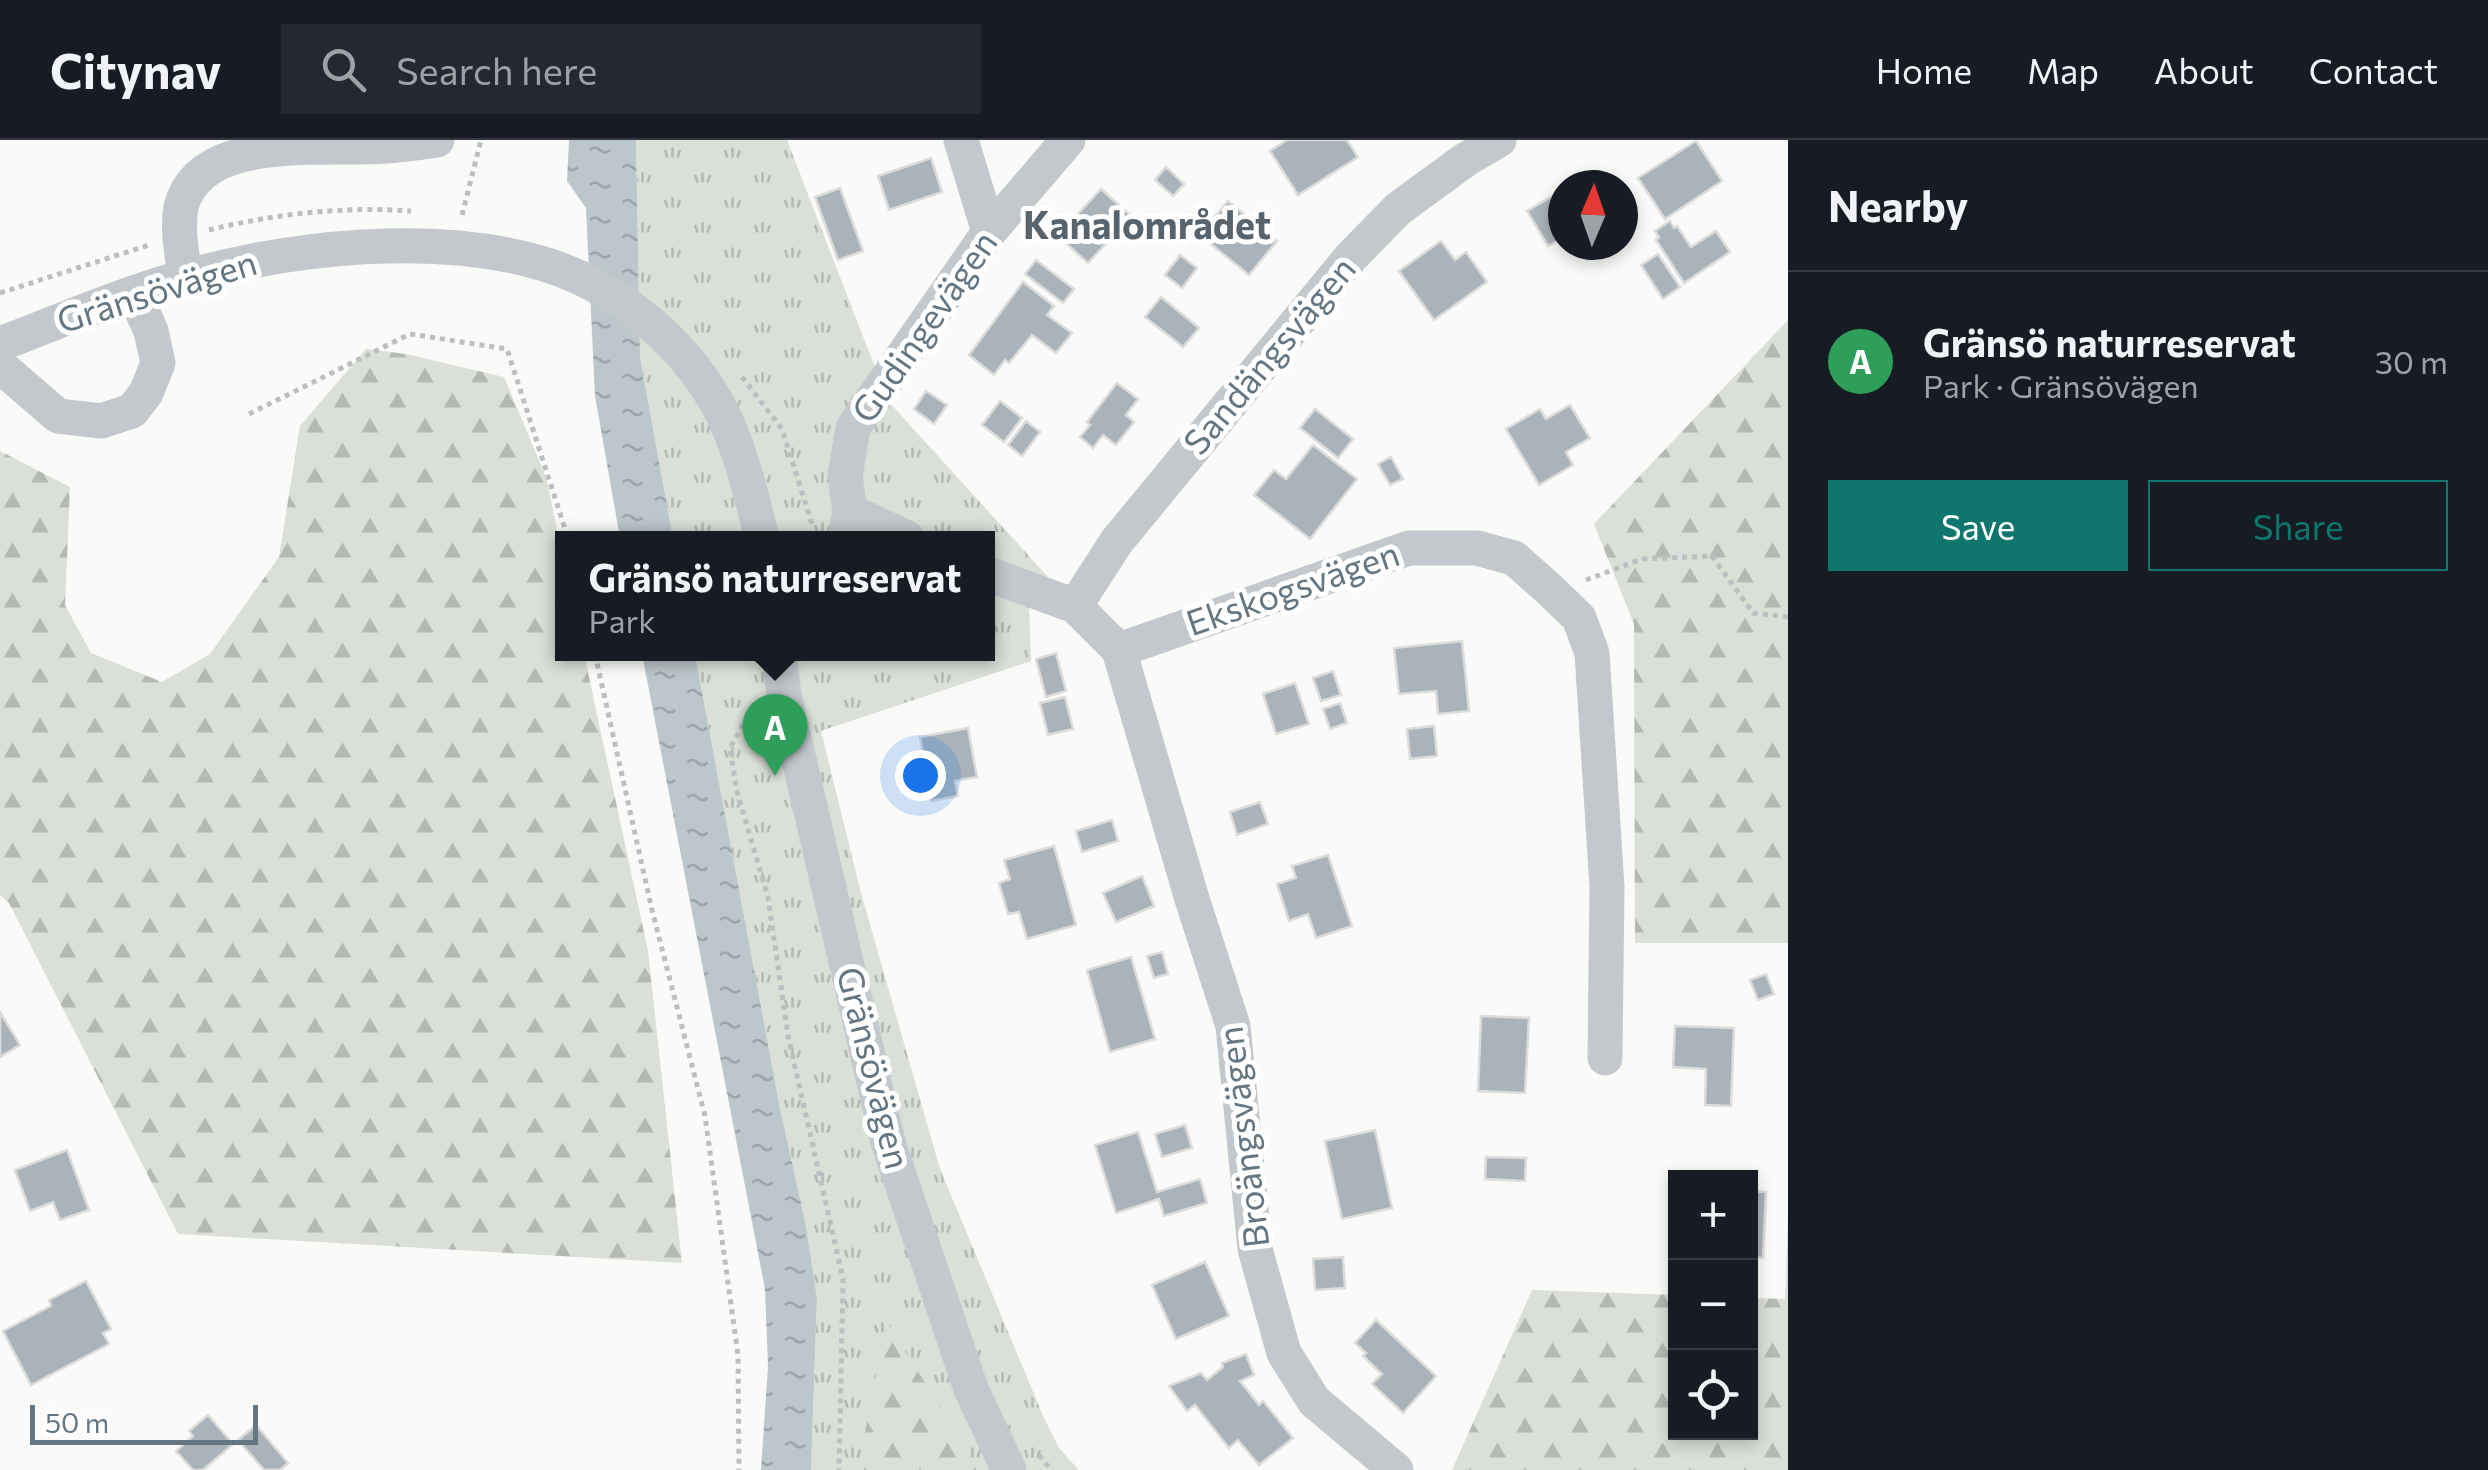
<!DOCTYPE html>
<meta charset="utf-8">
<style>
:root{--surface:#171b24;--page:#242831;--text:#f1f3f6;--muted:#9ea1a6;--line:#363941;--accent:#0f766e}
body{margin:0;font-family:Commissioner,sans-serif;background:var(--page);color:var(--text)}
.controls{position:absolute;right:30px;bottom:30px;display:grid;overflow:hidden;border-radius:0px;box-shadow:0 5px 15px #0003}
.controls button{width:90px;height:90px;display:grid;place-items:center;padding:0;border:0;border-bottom:2px solid var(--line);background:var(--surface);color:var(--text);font:50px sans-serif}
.compass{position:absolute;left:1548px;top:30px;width:90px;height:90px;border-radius:50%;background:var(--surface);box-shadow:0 5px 15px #0003;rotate:2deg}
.scale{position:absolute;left:30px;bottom:25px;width:228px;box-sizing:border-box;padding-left:10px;border:5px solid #657683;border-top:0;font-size:28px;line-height:35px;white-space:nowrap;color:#657683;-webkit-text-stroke:8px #fff;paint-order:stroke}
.you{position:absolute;left:920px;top:635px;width:35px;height:35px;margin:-25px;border:8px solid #fff;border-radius:50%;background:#1a73e8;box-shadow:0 0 0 15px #1a73e833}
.badge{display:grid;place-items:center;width:65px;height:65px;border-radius:50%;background:var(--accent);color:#fff;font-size:32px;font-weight:700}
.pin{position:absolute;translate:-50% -82px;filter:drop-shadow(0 2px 5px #0008)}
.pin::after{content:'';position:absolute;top:52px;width:35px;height:30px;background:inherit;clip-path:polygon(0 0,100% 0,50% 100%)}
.popup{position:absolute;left:555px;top:391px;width:440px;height:130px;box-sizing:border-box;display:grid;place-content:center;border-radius:0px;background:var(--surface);filter:drop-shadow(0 2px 8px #0005);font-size:32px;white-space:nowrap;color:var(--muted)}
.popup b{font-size:38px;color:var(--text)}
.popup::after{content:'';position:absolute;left:50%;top:100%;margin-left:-20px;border:20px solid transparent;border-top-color:var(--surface)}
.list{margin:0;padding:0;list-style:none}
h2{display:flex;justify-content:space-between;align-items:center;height:130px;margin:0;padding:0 40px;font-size:42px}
h2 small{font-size:32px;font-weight:400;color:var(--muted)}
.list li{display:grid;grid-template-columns:65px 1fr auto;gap:30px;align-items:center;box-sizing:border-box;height:180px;padding:0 40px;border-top:2px solid var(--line)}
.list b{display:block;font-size:38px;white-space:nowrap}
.list p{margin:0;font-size:32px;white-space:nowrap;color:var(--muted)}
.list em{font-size:32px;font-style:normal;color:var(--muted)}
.actions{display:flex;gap:20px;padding:30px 40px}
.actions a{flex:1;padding:22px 0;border:2px solid var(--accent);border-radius:0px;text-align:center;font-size:35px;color:var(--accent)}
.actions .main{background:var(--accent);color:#fff}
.icon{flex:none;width:55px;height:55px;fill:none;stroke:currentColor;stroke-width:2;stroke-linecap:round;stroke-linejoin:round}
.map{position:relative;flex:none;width:1788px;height:1330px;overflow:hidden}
header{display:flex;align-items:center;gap:60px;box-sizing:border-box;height:140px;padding:0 50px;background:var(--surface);border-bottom:2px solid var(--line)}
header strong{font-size:48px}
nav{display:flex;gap:55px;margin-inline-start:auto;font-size:35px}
.search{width:700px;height:90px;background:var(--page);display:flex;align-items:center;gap:25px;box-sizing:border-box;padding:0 35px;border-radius:0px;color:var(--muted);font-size:38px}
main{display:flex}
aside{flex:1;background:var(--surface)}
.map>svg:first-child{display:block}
.grass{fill:url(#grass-tufts)}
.forest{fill:url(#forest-firs)}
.water{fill:url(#water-ripples)}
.building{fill:#aab3b9;stroke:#dcdcda;stroke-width:2.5}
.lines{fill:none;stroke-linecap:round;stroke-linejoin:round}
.path{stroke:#bbbfc2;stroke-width:5;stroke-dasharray:5 5;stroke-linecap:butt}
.minor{stroke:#c3c8cc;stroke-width:35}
.labels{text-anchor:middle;stroke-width:10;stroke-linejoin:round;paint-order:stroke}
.street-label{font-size:35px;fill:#657683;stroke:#fff}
.neighbourhood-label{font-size:38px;font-weight:bold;fill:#57646e;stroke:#fff}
</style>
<header>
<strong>Citynav</strong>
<div class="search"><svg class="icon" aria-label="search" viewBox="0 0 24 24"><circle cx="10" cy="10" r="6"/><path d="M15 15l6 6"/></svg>Search here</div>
<nav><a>Home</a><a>Map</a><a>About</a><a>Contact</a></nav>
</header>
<main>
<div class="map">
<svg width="1788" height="1330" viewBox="0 0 1788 1330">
<defs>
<pattern id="grass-tufts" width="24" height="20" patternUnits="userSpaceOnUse" patternTransform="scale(2.5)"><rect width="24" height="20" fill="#dadfd7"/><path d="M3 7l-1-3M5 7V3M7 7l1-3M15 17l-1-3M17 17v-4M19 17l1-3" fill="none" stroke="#b4b9b4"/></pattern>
<pattern id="forest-firs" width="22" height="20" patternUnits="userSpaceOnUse" patternTransform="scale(2.5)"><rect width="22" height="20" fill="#dadfd7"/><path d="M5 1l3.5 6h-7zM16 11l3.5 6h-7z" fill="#b4b9b4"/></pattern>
<pattern id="water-ripples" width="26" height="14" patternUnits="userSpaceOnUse" patternTransform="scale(2.5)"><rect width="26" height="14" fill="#bbc7cb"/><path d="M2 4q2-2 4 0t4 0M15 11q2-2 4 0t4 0" fill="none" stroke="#9ca6aa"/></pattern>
</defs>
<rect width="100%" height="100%" fill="#fafaf8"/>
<!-- grass -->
<polygon class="grass" points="636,0 787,0 888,261 1048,437 1029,464 1031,521 821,591 861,753 940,1029 1044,1278 1059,1308 1079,1330 811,1330 817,1158 806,1086 780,968 695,514 988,514 988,398 673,398 640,217"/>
<!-- forest -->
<g class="forest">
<polygon points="1788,180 1788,803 1635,803 1634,484 1594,384"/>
<polygon points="366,209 406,214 504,237 546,337 562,412 562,514 584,514 648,811 682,1123 178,1094 9,763 0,755 0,311 70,347 65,465 91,513 162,542 210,514 279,417 300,286"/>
<polygon points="1788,1072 1788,1330 1452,1330 1532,1150 1675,1155 1676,1292 1750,1292 1751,1158 1785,1159"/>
<polygon points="886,1180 979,1330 858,1330"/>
</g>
<!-- water -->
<g class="water">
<polygon points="569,0 636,0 640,217 673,398 620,398 595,256 586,68 567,41"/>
<polygon points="642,514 695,514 780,968 806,1086 817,1158 811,1330 761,1330 768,1226 765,1149"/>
</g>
<!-- building -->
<g class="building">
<polygon points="1287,0 1347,0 1358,17 1298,55 1270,11"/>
<polygon points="1696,1 1722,41 1665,79 1638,38"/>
<polygon points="931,18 942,52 889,70 878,36"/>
<polygon points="1166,27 1184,44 1173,56 1155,40"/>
<polygon points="840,48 863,111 838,120 815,57"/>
<polygon points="1101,49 1131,76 1088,123 1058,96"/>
<polygon points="1563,50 1563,98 1548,106 1527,71"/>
<polygon points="1228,61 1277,101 1249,135 1200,95"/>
<polygon points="1670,81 1674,88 1677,86 1691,107 1716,91 1730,112 1684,143 1656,100 1659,97 1655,91"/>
<polygon points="1441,101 1455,120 1466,112 1487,142 1434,180 1399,131"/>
<polygon points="1658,114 1680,147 1663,159 1641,125"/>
<polygon points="1180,115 1197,128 1182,148 1165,135"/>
<polygon points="1036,120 1074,149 1063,163 1025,134"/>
<polygon points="1023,142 1054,166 1047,175 1072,193 1056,213 1032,195 1009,223 1005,220 994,235 969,215"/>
<polygon points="1161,157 1199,188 1183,207 1145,177"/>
<polygon points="1117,243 1138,259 1126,275 1134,282 1116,305 1103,295 1093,308 1080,297 1090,285 1087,282"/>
<polygon points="926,251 947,265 934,284 914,269"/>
<polygon points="1000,261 1022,278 1004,302 982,285"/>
<polygon points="1570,265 1590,298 1566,312 1573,325 1539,345 1506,289 1540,269 1546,279"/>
<polygon points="1315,269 1353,299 1338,318 1300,288"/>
<polygon points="1026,281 1040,292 1022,316 1008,305"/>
<polygon points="1313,305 1357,339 1310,399 1254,355 1274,330 1286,339"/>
<polygon points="1391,317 1403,339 1390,345 1378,324"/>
<polygon points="1462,501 1469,571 1438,574 1436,551 1399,554 1394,508"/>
<polygon points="1056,513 1066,551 1046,557 1036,519"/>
<polygon points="1333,531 1341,555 1321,561 1313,538"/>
<polygon points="1295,543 1309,584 1276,594 1263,554"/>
<polygon points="1065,557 1073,589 1048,595 1040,563"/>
<polygon points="1340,563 1347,583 1330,589 1323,569"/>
<polygon points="1434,586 1437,616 1410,619 1407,589"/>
<polygon points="968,588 977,637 955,641 958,656 931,661 920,597"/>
<polygon points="1260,662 1268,684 1237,695 1230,672"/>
<polygon points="1112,680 1118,701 1082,712 1076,691"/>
<polygon points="1054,706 1076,785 1027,799 1019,772 1008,774 999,743 1010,739 1004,720"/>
<polygon points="1328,715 1352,786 1316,798 1308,774 1289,781 1277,744 1296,738 1292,726"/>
<polygon points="1142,736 1154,766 1116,782 1103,753"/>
<polygon points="1162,812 1168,834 1154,838 1147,816"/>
<polygon points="1131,817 1155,899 1110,912 1087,830"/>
<polygon points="1766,834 1774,854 1758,860 1750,840"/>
<polygon points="0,872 20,905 0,917"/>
<polygon points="1481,876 1529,878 1525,953 1478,951"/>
<polygon points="1675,886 1734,888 1731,966 1705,965 1706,929 1673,927"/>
<polygon points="1185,985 1192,1008 1162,1017 1155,994"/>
<polygon points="1375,990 1392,1068 1342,1079 1325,1001"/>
<polygon points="1138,992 1157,1052 1200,1039 1207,1063 1164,1076 1159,1059 1116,1073 1095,1005"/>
<polygon points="67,1010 89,1070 60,1080 53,1062 30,1071 15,1030"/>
<polygon points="1486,1017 1526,1018 1525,1041 1485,1039"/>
<polygon points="1750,1051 1766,1052 1763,1118 1750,1117"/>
<polygon points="1343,1117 1345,1148 1315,1150 1313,1119"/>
<polygon points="1205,1122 1229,1176 1176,1199 1152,1145"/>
<polygon points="86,1141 111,1189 103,1193 109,1204 31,1245 3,1191 51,1166 49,1160"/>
<polygon points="1376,1180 1436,1236 1403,1273 1372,1244 1382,1234 1363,1216 1366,1213 1355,1203"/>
<polygon points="1246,1214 1254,1235 1240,1241 1259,1265 1263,1261 1293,1298 1259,1325 1238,1300 1229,1308 1195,1265 1187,1271 1169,1246 1201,1233 1207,1240 1223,1227 1222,1223"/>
<polygon points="208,1275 233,1304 203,1330 193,1330 176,1311 193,1296 189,1291"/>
<polygon points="256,1285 288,1323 280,1330 264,1330 238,1300"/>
</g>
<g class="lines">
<!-- path -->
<g class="path">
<polyline points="462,75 481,0"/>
<path d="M209 90C274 74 343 66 411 71"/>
<polyline points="0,153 149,105"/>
<polyline points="742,237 782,289 813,387"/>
<polyline points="249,274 410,194 507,209 568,398"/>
<polyline points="1586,440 1642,419 1712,416 1753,473 1788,477"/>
<polyline points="595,514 652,770 705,976 738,1215 739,1330"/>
<polyline points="753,567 730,608 737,652 768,757 788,896 843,1139 839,1330"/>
<polyline points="1039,1315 1051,1330"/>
</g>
<!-- minor -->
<g class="minor">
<polyline points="961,0 989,92"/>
<path d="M185 136C182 114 177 90 181 67 198 0 299 8 360 7 385 7 412 4 437 0"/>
<path d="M0 204C61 181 122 154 185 137 291 107 436 91 544 124 610 144 672 192 709 250 738 294 749 348 762 398"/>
<polyline points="0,226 58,276 101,281 132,271 146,253 158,223 151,191 134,153"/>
<polyline points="850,371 907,398"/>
<polyline points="845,398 850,371 845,336 853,288 989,92 1068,0"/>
<polyline points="988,434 1075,466 1119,510 1409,408 1477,408 1514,418 1549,449 1579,478 1592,513 1607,747 1605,918"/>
<polyline points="1075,466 1117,401 1351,117 1398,69 1465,20 1499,0"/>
<polyline points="1119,510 1192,759 1233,886 1255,1109 1284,1213 1314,1261 1396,1330"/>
<polyline points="779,514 784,555 888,1002 971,1249 1009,1330"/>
</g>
</g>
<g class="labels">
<!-- street labels -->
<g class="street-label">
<text transform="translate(157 152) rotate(-17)" y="12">Gränsövägen</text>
<text transform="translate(925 187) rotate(-55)" y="12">Gudingevägen</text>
<text transform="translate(1270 216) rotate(-50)" y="12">Sandängsvägen</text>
<text transform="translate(1293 449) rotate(-19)" y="12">Ekskogsvägen</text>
<text transform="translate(873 928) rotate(76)" y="12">Gränsövägen</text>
<text transform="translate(1244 997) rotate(-97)" y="12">Broängsvägen</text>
</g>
<!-- neighbourhood labels -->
<g class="neighbourhood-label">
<text x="1147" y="99">Kanalområdet</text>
</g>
</g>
</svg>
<div class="controls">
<button>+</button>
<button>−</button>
<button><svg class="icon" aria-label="locate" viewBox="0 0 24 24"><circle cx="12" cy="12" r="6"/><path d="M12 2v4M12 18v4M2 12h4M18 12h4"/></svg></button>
</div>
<svg class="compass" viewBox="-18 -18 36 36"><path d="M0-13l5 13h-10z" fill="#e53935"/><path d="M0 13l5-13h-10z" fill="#9ea1a6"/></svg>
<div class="scale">50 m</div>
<div class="you"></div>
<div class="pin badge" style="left:775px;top:636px;background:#2e9e5b">A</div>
<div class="popup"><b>Gränsö naturreservat</b>Park</div>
</div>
<aside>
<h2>Nearby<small></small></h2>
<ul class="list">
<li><span class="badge" style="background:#2e9e5b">A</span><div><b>Gränsö naturreservat</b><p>Park · Gränsövägen</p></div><em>30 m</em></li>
</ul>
<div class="actions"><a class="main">Save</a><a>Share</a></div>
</aside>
</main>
